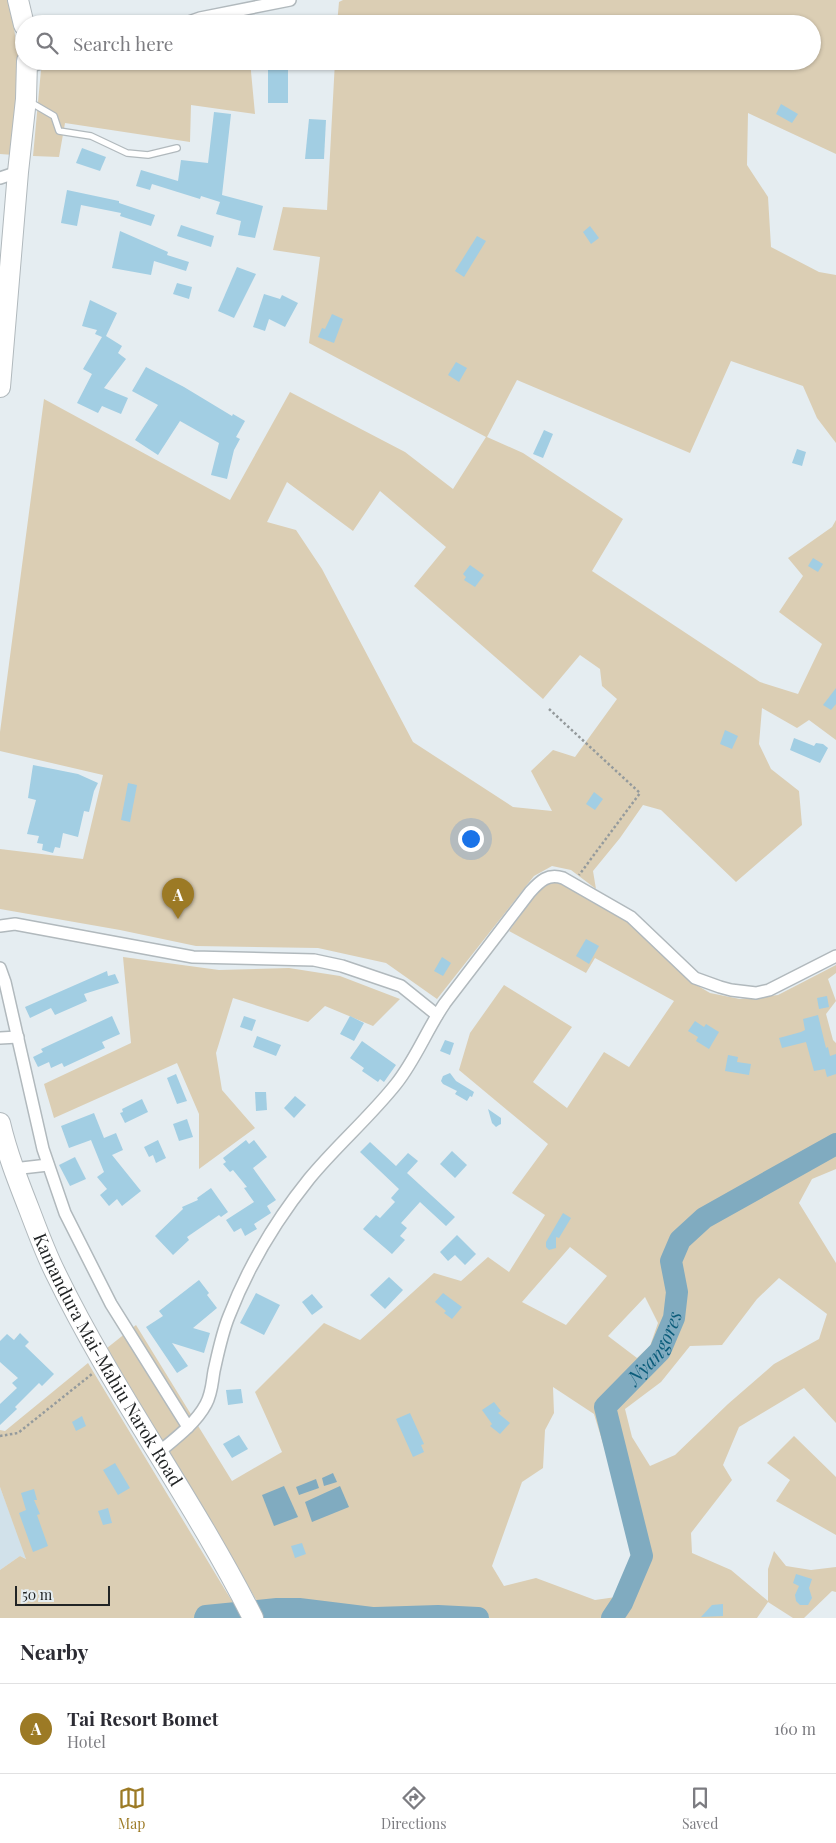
<!DOCTYPE html>
<style>
:root{--surface:#fff;--page:#f2f2f3;--text:#2b2b33;--muted:#7c7c81;--line:#e1e1e2;--accent:#9c7a25}
body{margin:0;font-family:"Playfair Display",serif;background:var(--page);color:var(--text)}
.scale{position:absolute;left:15px;bottom:12px;width:95px;box-sizing:border-box;padding-left:5px;border:2px solid #212425;border-top:0;font-size:14px;line-height:18px;white-space:nowrap;color:#212425;-webkit-text-stroke:4px #e5edf1;paint-order:stroke}
.you{position:absolute;left:470px;top:838px;width:18px;height:18px;margin:-12px;border:4px solid #fff;border-radius:50%;background:#1a73e8;box-shadow:0 0 0 8px #1a73e833}
.badge{display:grid;place-items:center;width:32px;height:32px;border-radius:50%;background:var(--accent);color:#fff;font-size:16px;font-weight:700}
.pin{position:absolute;translate:-50% -41px;filter:drop-shadow(0 1px 2px #0008)}
.pin::after{content:'';position:absolute;top:26px;width:18px;height:15px;background:inherit;clip-path:polygon(0 0,100% 0,50% 100%)}
.list{margin:0;padding:0;list-style:none}
h2{display:flex;justify-content:space-between;align-items:center;height:65px;margin:0;padding:0 20px;font-size:21px}
h2 small{font-size:16px;font-weight:400;color:var(--muted)}
.list li{display:grid;grid-template-columns:32px 1fr auto;gap:15px;align-items:center;box-sizing:border-box;height:90px;padding:0 20px;border-top:1px solid var(--line)}
.list b{display:block;font-size:19px;white-space:nowrap}
.list p{margin:0;font-size:16px;white-space:nowrap;color:var(--muted)}
.list em{font-size:16px;font-style:normal;color:var(--muted)}
.icon{flex:none;width:28px;height:28px;fill:none;stroke:currentColor;stroke-width:2;stroke-linecap:round;stroke-linejoin:round}
.map{position:relative;flex:none;width:836px;height:1618px;overflow:hidden}
.search{position:absolute;background:var(--surface);box-shadow:0 1px 4px #0004;left:15px;right:15px;top:15px;height:55px;display:flex;align-items:center;gap:12px;box-sizing:border-box;padding:0 18px;border-radius:28px;color:var(--muted);font-size:19px}
.sheet{height:155px;background:var(--surface)}
nav{display:flex;justify-content:space-around;align-items:center;box-sizing:border-box;height:70px;border-top:1px solid var(--line);background:var(--surface);font-size:14px;color:var(--muted)}
nav a{display:grid;justify-items:center;gap:2px}
nav .on{color:var(--accent)}
.map>svg:first-child{display:block}
.built{fill:#d1e1ea}
.green{fill:#dbceb4;fill-rule:evenodd}
.water{fill:#80abc0}
.lines{fill:none;stroke-linecap:round;stroke-linejoin:round}
.river{stroke:#80abc0;stroke-width:22}
.building{fill:#a2cee3}
.lane-casing{stroke:#b1b9bd;stroke-width:8}
.street-casing{stroke:#b1b9bd;stroke-width:14}
.highway-casing{stroke:#b1b9bd;stroke-width:22}
.path{stroke:#949a9c;stroke-width:2.5;stroke-dasharray:2.5 2.5;stroke-linecap:butt}
.lane{stroke:#fff;stroke-width:5.5}
.street{stroke:#fff;stroke-width:11}
.highway{stroke:#fff;stroke-width:20}
.labels{text-anchor:middle;stroke-width:5;stroke-linejoin:round;paint-order:stroke}
.street-label{font-size:18px;fill:#212425;stroke:#e5edf1}
.water-label{font-size:19px;font-style:italic;fill:#0b5c7a;stroke:#e5edf1}
</style>
<div class="map">
<svg width="836" height="1618" viewBox="0 0 836 1618">
<rect width="100%" height="100%" fill="#e5edf1"/>
<!-- built -->
<polygon class="built" points="0,1487 27,1559 20,1556 0,1570"/>
<!-- green -->
<g class="green">
<polygon points="0,0 10,0 19,63 14,155 0,154"/>
<path d="M343 0H836V154L748 113 747 165 768 197 771 247 819 272 836 275V443L817 418 803 386 731 361 690 453 517 380 487 437 523 453 623 519 592 571 760 682 798 694 822 644 779 612 803 576 788 558 832 527 836 520V740L809 720 797 728 762 708 759 744 771 769 799 791 802 825 736 882 661 810 643 805 620 838 593 871 596 889 571 870 552 866 534 876 437 999 386 963 318 948 196 946 120 930 0 909V849L83 859 103 775 0 751V732L44 399 230 500 290 392 405 452 453 489 486 437 309 343 320 257 273 250 283 207 327 210 335 61H812V24H337L339 2ZM287 482 353 531 380 491 446 547 414 586 543 699 580 655 600 669 602 686 617 699 575 757 553 750 531 771 552 811 513 807 413 742 322 569 296 530 267 522Z"/>
<polygon points="77,61 250,61 255,114 191,105 190,142 65,123 59,157 33,156 41,70"/>
<path d="M547 883H562L628 919 688 980 710 993 740 999 778 995 836 965V973L828 979 836 1001 826 1014 833 1040 836 1043V1169L812 1179 799 1203 836 1263V1423L804 1388 739 1427 723 1465 732 1480 691 1533 692 1553 731 1570 768 1601V1569L774 1551 786 1566 811 1570 836 1567V1592L832 1591 804 1618H793L768 1602 757 1618H267L107 1348 136 1325 232 1481 282 1452 255 1392 324 1323 360 1340 434 1273 461 1281 488 1257 509 1272 545 1215 512 1193 548 1144 459 1070 470 1033 504 985 572 1027 533 1082 567 1108 604 1052 629 1067 674 1001 595 958 586 973 509 931 531 901ZM570 1247 607 1276 566 1325 522 1302ZM779 1278 827 1314 819 1339 774 1364 728 1404 675 1455 650 1466 632 1437 625 1409 661 1382 690 1346 722 1345 757 1299ZM645 1297 658 1323 650 1346 637 1358 608 1336ZM553 1387 594 1414 627 1522 631 1555 616 1597 595 1600 536 1578 504 1586 492 1566 522 1482 543 1468 545 1430 554 1413Z"/>
<polygon points="123,957 219,970 289,968 340,976 400,999 373,1026 325,1006 308,1022 233,998 216,1053 222,1090 255,1128 199,1169 199,1114 177,1063 54,1118 44,1084 131,1043"/>
<polygon points="88,1363 227,1593 243,1618 0,1618 0,1570 20,1556 26,1559 0,1487 0,1430 5,1431"/>
<polygon points="794,1436 836,1477 836,1535 776,1501 790,1480 767,1463"/>
</g>
<!-- water -->
<g class="water">
<polygon points="333,1473 337,1482 324,1486 322,1478"/>
<polygon points="316,1479 319,1488 299,1495 296,1487"/>
<polygon points="284,1486 298,1517 274,1526 262,1495"/>
<polygon points="340,1486 349,1507 312,1522 305,1502"/>
</g>
<g class="lines">
<!-- river -->
<g class="river">
<polyline points="205,1618 206,1616 277,1609 299,1609 372,1618"/>
<polyline points="375,1618 438,1616 478,1618"/>
<path id="s1" d="M612 1618 622 1603 642 1556 605 1407 660 1351 674 1318 677 1292 671 1261 680 1240 704 1218 836 1144"/>
</g>
</g>
<!-- building -->
<g class="building">
<rect x="268" y="61" width="20" height="42"/>
<polygon points="781,104 798,114 792,123 776,114"/>
<polygon points="214,112 231,114 222,195 263,206 255,238 238,235 241,221 216,214 220,202 201,196 200,199 152,184 150,190 136,186 141,170 178,181 181,160 208,163"/>
<polygon points="309,119 326,120 324,159 305,159"/>
<polygon points="82,148 106,157 100,171 76,163"/>
<polygon points="67,190 119,201 119,203 155,215 151,226 120,216 121,213 81,205 77,226 61,223"/>
<polygon points="181,225 214,236 211,247 177,236"/>
<polygon points="590,226 599,238 591,244 583,232"/>
<polygon points="120,231 168,252 167,255 189,262 186,271 154,261 151,275 112,268"/>
<polygon points="477,236 486,241 464,277 455,271"/>
<polygon points="237,267 256,274 234,318 218,311"/>
<polygon points="177,283 192,287 189,299 173,294"/>
<polygon points="264,294 280,299 282,295 298,303 285,327 269,319 265,331 253,327"/>
<polygon points="90,300 117,313 106,336 122,346 118,353 126,359 104,388 128,398 121,414 102,406 98,413 77,403 92,374 83,369 102,337 95,334 97,330 82,326"/>
<polygon points="332,314 343,319 334,343 318,337 322,328 325,329"/>
<polygon points="456,362 467,368 459,382 448,375"/>
<polygon points="146,367 184,387 232,416 233,414 245,421 236,437 240,439 234,450 227,479 211,475 219,443 180,421 158,455 135,440 158,405 132,391"/>
<polygon points="544,430 553,434 543,458 533,454"/>
<polygon points="797,449 806,452 802,466 792,463"/>
<polygon points="813,558 823,564 818,572 808,566"/>
<polygon points="470,565 484,575 475,587 464,580 466,577 463,574"/>
<polygon points="836,688 836,704 831,710 823,705"/>
<polygon points="725,730 738,736 732,749 720,744"/>
<polygon points="794,738 814,746 816,743 823,744 828,748 820,763 790,750"/>
<polygon points="33,765 78,774 98,783 94,791 89,812 84,811 78,837 63,833 60,848 55,847 53,853 42,850 43,844 37,843 39,836 27,834 36,800 28,798"/>
<polygon points="128,783 137,785 130,822 121,820"/>
<polygon points="594,792 603,799 595,810 586,804"/>
<polygon points="586,939 599,946 589,964 576,956"/>
<polygon points="442,957 451,963 443,976 434,971"/>
<polygon points="107,971 108,976 115,974 119,983 84,994 87,1001 55,1015 51,1008 30,1018 25,1007"/>
<polygon points="827,996 829,1007 819,1009 817,998"/>
<polygon points="818,1015 826,1048 828,1047 830,1056 836,1054 836,1074 827,1077 825,1069 814,1071 806,1042 782,1048 779,1038 801,1032 805,1030 803,1019"/>
<polygon points="112,1016 120,1034 102,1042 105,1048 64,1067 62,1063 51,1068 49,1062 38,1067 33,1057 43,1052 41,1049"/>
<polygon points="244,1016 256,1020 252,1031 240,1027"/>
<polygon points="350,1016 364,1023 354,1041 340,1034"/>
<polygon points="695,1021 704,1027 706,1024 719,1032 709,1049 696,1041 698,1037 688,1031"/>
<polygon points="257,1036 281,1045 276,1056 253,1047"/>
<polygon points="445,1040 454,1043 450,1055 440,1051"/>
<polygon points="362,1041 396,1065 384,1082 380,1079 378,1082 362,1071 364,1068 350,1058"/>
<polygon points="728,1055 738,1057 737,1062 751,1064 749,1075 725,1071"/>
<polygon points="450,1073 456,1081 474,1092 472,1097 470,1096 467,1101 455,1094 457,1091 443,1084 441,1081 443,1076"/>
<polygon points="176,1074 187,1101 177,1104 167,1078"/>
<polygon points="255,1092 266,1092 267,1110 256,1111"/>
<polygon points="295,1096 306,1105 294,1118 284,1108"/>
<polygon points="142,1099 148,1112 125,1123 120,1113 123,1112 122,1109"/>
<polygon points="488,1109 501,1118 501,1124 499,1125 496,1127 492,1123"/>
<polygon points="94,1113 104,1138 116,1133 123,1150 112,1155 141,1191 122,1206 117,1199 109,1206 100,1195 107,1189 97,1177 104,1172 91,1140 69,1148 61,1126"/>
<polygon points="187,1119 193,1137 179,1141 173,1124"/>
<polygon points="158,1140 166,1158 156,1163 153,1155 149,1157 144,1147"/>
<polygon points="246,1140 249,1144 254,1140 267,1157 253,1168 276,1200 267,1206 271,1213 254,1224 257,1229 245,1236 241,1228 234,1232 226,1220 254,1202 244,1188 247,1187 233,1170 230,1172 223,1164 226,1162 223,1158"/>
<polygon points="370,1142 396,1166 408,1153 418,1161 407,1173 455,1217 446,1226 420,1202 401,1223 407,1228 400,1236 405,1240 392,1254 363,1229 376,1215 380,1218 395,1202 391,1198 399,1189 360,1152"/>
<polygon points="452,1151 467,1165 455,1178 440,1164"/>
<polygon points="75,1157 86,1179 70,1186 59,1165"/>
<polygon points="211,1188 228,1212 221,1217 219,1215 187,1237 189,1240 173,1255 155,1236 183,1209 182,1207 198,1200 197,1198"/>
<polygon points="563,1213 571,1218 559,1238 556,1237 556,1248 549,1250 546,1247 546,1242"/>
<polygon points="457,1235 476,1254 465,1265 455,1255 448,1261 440,1252"/>
<polygon points="389,1277 403,1290 385,1309 370,1295"/>
<polygon points="199,1280 209,1293 207,1295 217,1308 193,1328 210,1333 204,1353 172,1343 188,1366 177,1373 146,1327 163,1316 159,1311"/>
<polygon points="256,1293 280,1305 264,1335 240,1323"/>
<polygon points="443,1293 462,1307 452,1319 444,1313 446,1311 435,1302"/>
<polygon points="312,1294 323,1307 312,1315 302,1302"/>
<polygon points="20,1333 29,1342 25,1346 54,1374 42,1386 39,1383 15,1407 17,1409 0,1425 0,1404 17,1388 12,1383 18,1378 0,1362 0,1341 7,1334 14,1340"/>
<polygon points="241,1389 243,1403 228,1405 226,1390"/>
<polygon points="494,1402 501,1411 498,1413 510,1423 500,1434 490,1426 492,1424 482,1410"/>
<polygon points="410,1413 424,1444 421,1445 424,1452 413,1457 396,1419"/>
<polygon points="82,1416 86,1426 76,1431 72,1422"/>
<polygon points="239,1435 248,1449 232,1458 223,1444"/>
<polygon points="115,1463 130,1488 118,1495 103,1470"/>
<polygon points="34,1489 37,1500 34,1500 40,1514 37,1515 48,1546 33,1552 19,1513 26,1510 21,1493"/>
<polygon points="108,1508 112,1523 103,1525 98,1511"/>
<polygon points="302,1543 306,1554 295,1558 291,1546"/>
<polygon points="796,1574 812,1579 809,1588 812,1598 808,1605 800,1605 796,1601 795,1595 799,1586 793,1583"/>
<polygon points="723,1604 723,1616 701,1617 712,1605"/>
</g>
<g class="lines">
<!-- lane casing -->
<g class="lane-casing">
<polyline id="lane" points="30,102 54,116 59,131 91,136 127,153 148,155 177,148"/>
</g>
<!-- street casing -->
<g class="street-casing">
<g id="street">
<polyline points="183,24 200,18 290,0"/>
<polyline points="28,67 47,61"/>
<polyline points="0,178 18,172"/>
<polyline points="0,926 15,924 193,957 314,960 342,966 401,986 437,1015"/>
<polyline points="0,968 5,982 43,1149 65,1213 111,1304 188,1427"/>
<polyline points="0,1038 18,1037"/>
<polyline points="13,1169 48,1165"/>
<path d="M159 1452C176 1438 196 1423 206 1404 212 1393 212 1382 214 1371 218 1353 222 1333 229 1316 248 1267 276 1220 309 1179 336 1146 369 1118 396 1084 416 1059 427 1029 445 1003L530 892C540 881 548 873 563 878L631 917 695 978 720 987 731 990 756 993 769 990 836 956"/>
</g>
</g>
<!-- highway casing -->
<g class="highway-casing">
<g id="highway">
<polyline points="18,0 24,25"/>
<polyline points="0,387 18,172 26,99 27,61"/>
<path id="s2" d="M0 1123C7 1153 18 1181 29 1209 37 1230 45 1252 55 1272 113 1392 193 1499 253 1618"/>
</g>
</g>
<!-- path -->
<g class="path">
<polyline points="549,709 640,793 579,875"/>
<polyline points="0,1436 18,1433 92,1374"/>
</g>
<!-- lane -->
<use href="#lane" class="lane"/>
<!-- street -->
<use href="#street" class="street"/>
<!-- highway -->
<use href="#highway" class="highway"/>
</g>
<g class="labels">
<!-- street labels -->
<g class="street-label">
<text dy="6" stroke="none"><textPath href="#s2" startOffset="261">Kamandura Mai-Mahiu Narok Road</textPath></text>
</g>
<!-- water labels -->
<g class="water-label">
<text dy="7" stroke="none"><textPath href="#s1" startOffset="301">Nyangores</textPath></text>
</g>
</g>
</svg>
<div class="scale">50 m</div>
<div class="you"></div>
<div class="pin badge" style="left:178px;top:919px">A</div>
<div class="search"><svg class="icon" aria-label="search" viewBox="0 0 24 24"><circle cx="10" cy="10" r="6"/><path d="M15 15l6 6"/></svg>Search here</div>
</div>
<section class="sheet">
<h2>Nearby<small></small></h2>
<ul class="list">
<li><span class="badge">A</span><div><b>Tai Resort Bomet</b><p>Hotel</p></div><em>160 m</em></li>
</ul>
</section>
<nav>
<a class="on"><svg class="icon" aria-label="map" viewBox="0 0 24 24"><path d="M3 6l6-2 6 2 6-2v14l-6 2-6-2-6 2zM9 4v14M15 6v14"/></svg>Map</a>
<a><svg class="icon" aria-label="directions" viewBox="0 0 24 24"><path d="M12 3l9 9-9 9-9-9zM9 14v-3h6M13 9l2 2-2 2"/></svg>Directions</a>
<a><svg class="icon" aria-label="saved" viewBox="0 0 24 24"><path d="M7 4h10v16l-5-4-5 4z"/></svg>Saved</a>
</nav>
